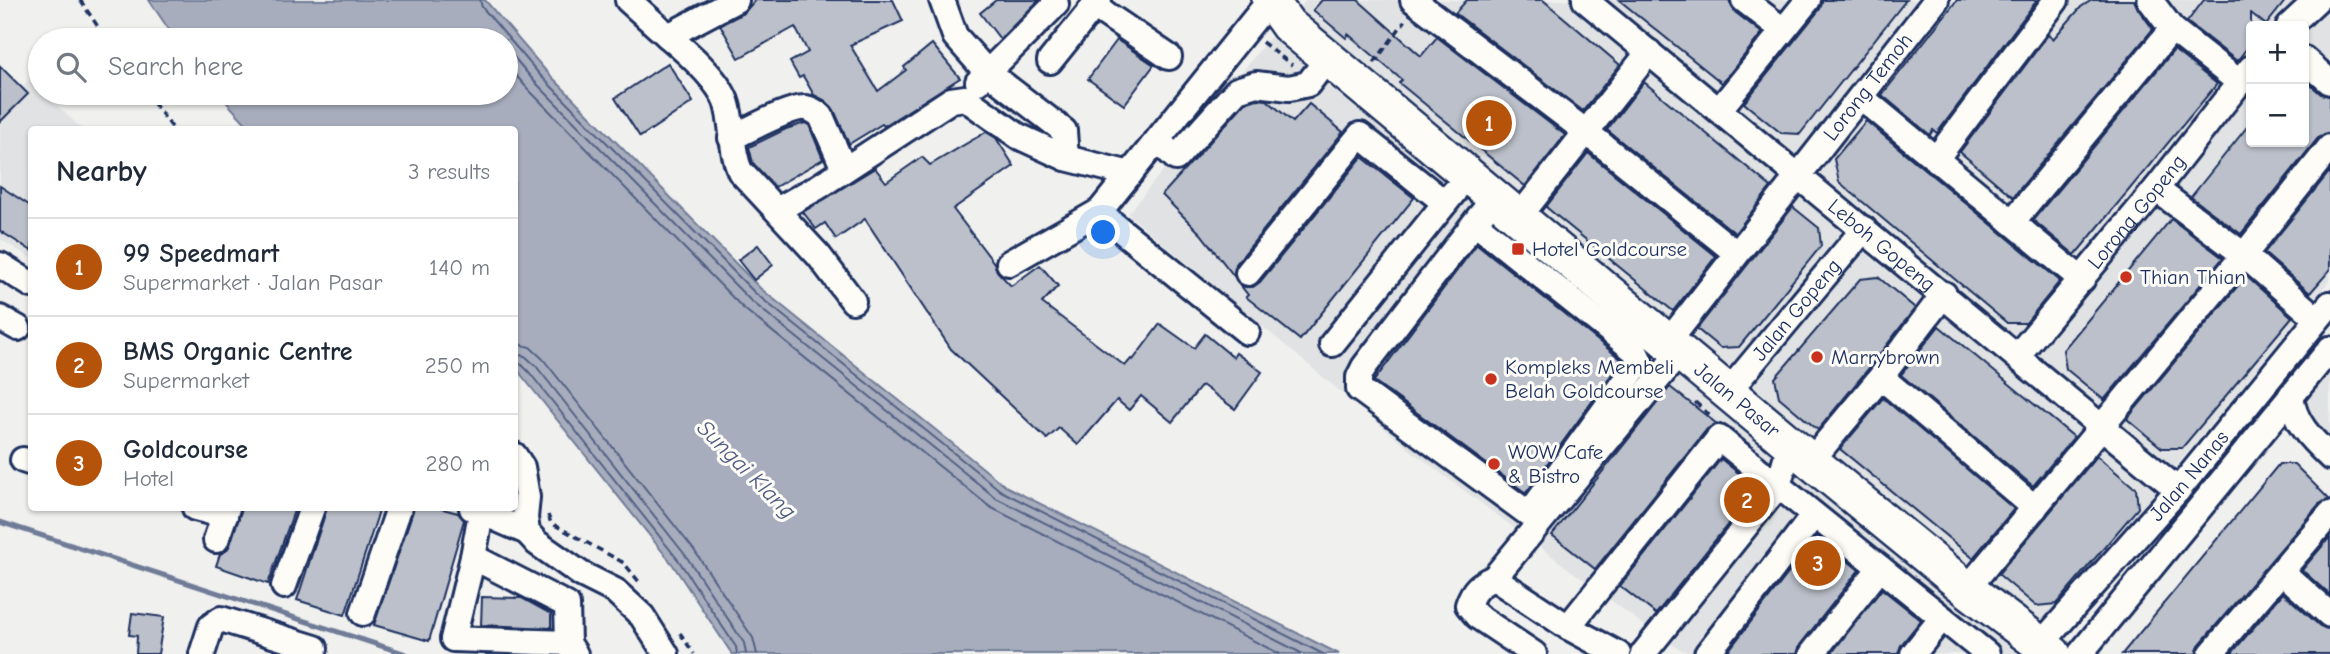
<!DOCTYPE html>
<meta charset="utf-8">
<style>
:root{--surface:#fff;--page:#f2f2f3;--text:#1f2937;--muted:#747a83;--line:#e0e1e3;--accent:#b45309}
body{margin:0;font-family:"Comic Neue",sans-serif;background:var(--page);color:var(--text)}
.controls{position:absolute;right:21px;top:21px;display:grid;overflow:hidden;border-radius:7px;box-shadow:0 2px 5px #0004}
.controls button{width:63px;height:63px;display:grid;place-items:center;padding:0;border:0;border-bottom:2px solid var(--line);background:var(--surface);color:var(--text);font:35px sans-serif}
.you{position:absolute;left:1104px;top:233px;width:24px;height:24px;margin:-18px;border:5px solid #fff;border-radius:50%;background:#1a73e8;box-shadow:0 0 0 10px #1a73e833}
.badge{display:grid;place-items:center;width:46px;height:46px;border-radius:50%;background:var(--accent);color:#fff;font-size:23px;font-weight:700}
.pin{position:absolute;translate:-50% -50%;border:4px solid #fff;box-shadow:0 2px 7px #0006}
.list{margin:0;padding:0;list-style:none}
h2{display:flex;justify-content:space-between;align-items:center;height:91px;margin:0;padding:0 28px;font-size:30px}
h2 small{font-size:23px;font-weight:400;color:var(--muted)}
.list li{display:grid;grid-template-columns:46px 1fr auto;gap:21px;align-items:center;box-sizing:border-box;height:98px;padding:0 28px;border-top:2px solid var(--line)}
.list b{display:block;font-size:26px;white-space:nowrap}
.list p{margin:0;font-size:23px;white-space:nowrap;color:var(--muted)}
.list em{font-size:23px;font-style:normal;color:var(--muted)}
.icon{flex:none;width:38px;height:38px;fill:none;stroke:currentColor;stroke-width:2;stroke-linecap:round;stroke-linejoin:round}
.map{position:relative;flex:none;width:2330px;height:654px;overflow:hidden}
.search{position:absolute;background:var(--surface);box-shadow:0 2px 5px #0004;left:28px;top:28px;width:490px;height:77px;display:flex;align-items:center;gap:18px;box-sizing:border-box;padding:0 24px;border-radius:38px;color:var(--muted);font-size:26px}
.panel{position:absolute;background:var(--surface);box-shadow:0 2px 5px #0004;left:28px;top:126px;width:490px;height:385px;border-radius:7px}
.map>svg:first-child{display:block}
.built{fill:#e0e2e3;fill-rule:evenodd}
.water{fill:#a7adbd;stroke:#6f7b97;stroke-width:2}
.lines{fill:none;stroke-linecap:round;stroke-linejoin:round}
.shore{stroke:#536184;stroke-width:2}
.stream{stroke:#6f7b97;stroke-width:5}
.building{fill:#bbc0ca;stroke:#1b2f5e;stroke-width:2}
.minor-casing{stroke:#1b2f5e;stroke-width:30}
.highway-casing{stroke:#1b2f5e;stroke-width:40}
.path{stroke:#1b2f5e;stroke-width:3.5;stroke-dasharray:7 5;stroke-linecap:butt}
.minor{stroke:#fdfcf7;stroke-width:24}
.highway{stroke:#fdfcf7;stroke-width:35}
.poi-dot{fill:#c8321e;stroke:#fdfcf7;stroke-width:2.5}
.labels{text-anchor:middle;stroke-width:6;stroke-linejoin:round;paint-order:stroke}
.street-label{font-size:21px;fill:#1b2f5e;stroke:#fdfcf7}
.poi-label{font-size:21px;fill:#1b2f5e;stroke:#fdfcf7;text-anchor:start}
.water-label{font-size:23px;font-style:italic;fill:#4c5b7f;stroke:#fdfcf7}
</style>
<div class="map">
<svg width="2330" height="654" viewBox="0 0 2330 654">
<rect width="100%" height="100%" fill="#f0f0ee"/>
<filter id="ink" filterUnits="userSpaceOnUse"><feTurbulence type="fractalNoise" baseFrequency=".0143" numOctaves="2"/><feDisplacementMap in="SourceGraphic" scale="14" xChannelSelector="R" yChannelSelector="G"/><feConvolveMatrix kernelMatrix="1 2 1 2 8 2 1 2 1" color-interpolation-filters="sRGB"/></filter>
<g filter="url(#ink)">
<!-- built -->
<g class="built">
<path d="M1306 0H2330V280L2042 629 1298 11ZM2251 26H2304V142H2251Z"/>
<polygon points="1270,37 1688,383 2020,654 1691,654 1668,643 1414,453 1128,214"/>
<polygon points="28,79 82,129 32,130 31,258 0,239 0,125"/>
<polygon points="2330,366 2330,441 2305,416 2303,398"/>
</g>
<!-- water -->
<polygon class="water" points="149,0 485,0 545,70 760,288 1005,486 1339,654 732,654 673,565 515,367 514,130 251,129 218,93 506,93 506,40 176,40"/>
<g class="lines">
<!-- shore -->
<g class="shore">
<polyline points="480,0 482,7 540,75 755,293 1001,491 1323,654"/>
<polyline points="506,48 534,81 750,300 996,498 1303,654"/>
<polyline points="506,64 527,88 743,308 990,507 1280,654"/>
<polyline points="514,343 530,347 543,359 694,550 753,638 757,654"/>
<polyline points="514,354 525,356 536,366 686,556 744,643 746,654"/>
<polyline points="514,363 521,364 529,372 679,561 736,647 737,654"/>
</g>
<!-- stream -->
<polyline class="stream" points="0,522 406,654"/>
</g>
<!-- building -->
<g class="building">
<polygon points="755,0 893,0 903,21 850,45 878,91 906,70 904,67 932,44 960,78 884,126 882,124 849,144 834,110 826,101 814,95 803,76 799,78 790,62 808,52 795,27 739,58 720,25 744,13"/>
<polygon points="996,0 1039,0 1000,39 980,13"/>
<polygon points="1322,0 1358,0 1421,56 1437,37 1565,135 1525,186 1399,83 1402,80 1348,34 1346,38 1313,10"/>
<polygon points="1467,0 1543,0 1620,65 1583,111 1455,13"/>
<polygon points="1619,0 1729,0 1735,12 1762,33 1722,83"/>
<polygon points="1823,0 1906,0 1800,134 1781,133 1744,103 1820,9"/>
<polygon points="1957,0 2037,0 1937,133 1933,130 1930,135 1882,95"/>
<polygon points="2092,0 2134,0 2138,9 2153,29 2013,197 1960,152 2048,35 2053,39 2081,7"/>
<polygon points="2204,0 2286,0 2266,25 2251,13 2251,43 2237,61 2187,22"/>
<polygon points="1117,40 1154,65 1124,105 1088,79"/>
<polygon points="2174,50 2217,84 2075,255 2033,220"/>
<polygon points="668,63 693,102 640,137 615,98"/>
<polygon points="0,66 28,94 0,122"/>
<polygon points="2304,79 2321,94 2330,96 2330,132 2318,138 2241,234 2191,197 2251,122 2251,142 2304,142"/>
<polygon points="1644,82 1771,187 1735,233 1607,130"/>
<polygon points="1257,99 1267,100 1293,122 1309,104 1343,132 1236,264 1234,276 1201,234 1162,195 1245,103"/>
<polygon points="1866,121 2060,281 2026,323 2007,323 1839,182 1834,159"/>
<polygon points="805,123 809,125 823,159 775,187 753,163 749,147 786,129"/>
<polygon points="986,132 996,138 1014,166 953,209 994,263 997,271 1011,286 1040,265 1058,286 1042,303 1125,366 1131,359 1133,360 1160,324 1194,348 1205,334 1233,357 1236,353 1262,372 1235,409 1202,385 1172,422 1141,396 1129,410 1117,400 1078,445 1059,428 1047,439 951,349 865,219 836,239 825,223 816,229 803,212 875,168 886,182 922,157 930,165"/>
<polygon points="1588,153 1716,256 1673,311 1546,207"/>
<polygon points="1362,157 1414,198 1300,340 1246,297 1248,295 1241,286 1253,287 1260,282"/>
<polygon points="2330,171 2330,270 2310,293 2264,253"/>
<polygon points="0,186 32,207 32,251 0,231"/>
<polygon points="1793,207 1819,228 1821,246 1739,347 1720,348 1697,329"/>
<polygon points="2171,219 2223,258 2104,400 2066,369 2063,350"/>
<polygon points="1477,244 1622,360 1526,493 1374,381"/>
<polygon points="758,245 773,265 754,280 738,260"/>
<polygon points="2246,276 2292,317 2182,448 2162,448 2127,419"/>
<polygon points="1878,277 1915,308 1869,368 1818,430 1779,397 1775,378 1860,279"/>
<polygon points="1939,326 2074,437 2033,486 1901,375"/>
<polygon points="1670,387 1717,424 1707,429 1595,569 1552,535"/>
<polygon points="1883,398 2014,509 1973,558 1840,449"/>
<polygon points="2097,456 2136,489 2138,508 2056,604 2036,606 1998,574"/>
<polygon points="1721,459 1757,488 1656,614 1620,586"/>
<polygon points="2279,464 2294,464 2330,500 2319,504 2200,644 2196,654 2122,654"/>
<polygon points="242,508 295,508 268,584 216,566 220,554 226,551 230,545"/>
<polygon points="327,508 380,508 345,615 297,600"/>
<polygon points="414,508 439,508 458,513 464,520 429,641 374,625"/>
<polygon points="1817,536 1859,570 1800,645 1797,654 1726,654"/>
<polygon points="2330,537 2330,595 2302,570"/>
<polygon points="1882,589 1921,620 1901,645 1898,654 1831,654"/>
<polygon points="2283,593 2320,626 2330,629 2330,654 2231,654"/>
<polygon points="482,597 522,598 551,614 551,628 481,625"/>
<polygon points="132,613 164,617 158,654 136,654 137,636 129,635"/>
</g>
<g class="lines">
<!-- minor casing -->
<g class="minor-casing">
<g id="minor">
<polyline points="628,0 668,36 736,0"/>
<polyline points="942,0 955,36 986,71 1064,131 1066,158"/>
<polyline points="1413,0 1585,131 1736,253"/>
<path id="s1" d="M1585 0 2178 490"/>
<polyline points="1744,0 1783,30"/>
<polyline points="1094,6 1169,57"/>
<polyline points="2289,26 2317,0"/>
<polyline points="2172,29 2239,82"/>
<path d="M668 36C687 52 717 78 726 101 734 124 730 149 740 171L819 256 853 301"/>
<polyline points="2304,59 2330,82"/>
<polyline points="1050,61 1099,0"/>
<polyline points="978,82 1056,4 1054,0"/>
<polyline points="1861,97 2082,280"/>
<polyline points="1719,110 1808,0"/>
<path d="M731 138C747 131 791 106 806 108 812 109 816 112 821 116L844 169"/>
<polyline points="1158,141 1176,158 1237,90 1256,84 1289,88 1308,84 1328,58"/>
<polyline points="1936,159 2056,0"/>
<polyline points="2156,189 2244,255 2317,319"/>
<polyline points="777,210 818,187 951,100 965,98 1018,136 1066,158 1130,174"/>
<polyline points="1100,211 1112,223 1247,332"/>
<polyline points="1519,217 1649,52"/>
<polyline points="2012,222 2172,29 2150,0"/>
<polyline points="1475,223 1635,351 1639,359 1635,368 1529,514 1359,389 1359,377 1364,367 1479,217 1495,198"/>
<polyline points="1009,263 1100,211 1270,0"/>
<polyline points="0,265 32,285"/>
<polyline points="1248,273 1360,135 1445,203"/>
<polyline points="0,318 18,328"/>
<path id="s2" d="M1668 342 1936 0"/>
<polyline points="1332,344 1454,192"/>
<path id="s3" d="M2018 355 2156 189 2251 68"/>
<polyline points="1881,377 2035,508"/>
<path id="s4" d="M1728 392 1864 229"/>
<path d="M2291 395C2293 422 2311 439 2330 457"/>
<polyline points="514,455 522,467 527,497 525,518 527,532 537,543 581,574 615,591 642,616 666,654"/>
<polyline points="23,460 32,463"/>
<polyline points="1811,461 1881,377 1944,294"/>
<polyline points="195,508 225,516"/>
<polyline points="472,508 527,532"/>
<polyline points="481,513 473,557 453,639 568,643"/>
<polyline points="216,540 227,508"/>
<polyline points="473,557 567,605 568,643 575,654"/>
<polyline points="2281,571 2330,615"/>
<path d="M1494 578C1479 584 1473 590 1468 605L1477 616 1534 654"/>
<polyline points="284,586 312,508"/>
<polyline points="1967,589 2244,255 2330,147"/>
<polyline points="363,613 399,508"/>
<polyline points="1568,627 1719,438 1987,654"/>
<path id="s5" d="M2041 644 2178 490 2330 304"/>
<polyline points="202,654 211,626 221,619 315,648"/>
<polyline points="1618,654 1568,627 1494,578 1680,352"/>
<polyline points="1643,654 1778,486 1790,444"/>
<polyline points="1707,654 1814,515"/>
<polyline points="1812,654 1880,568"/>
<polyline points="1913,654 1942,618"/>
<polyline points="2080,654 2330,349"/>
<polyline points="2211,654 2330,514"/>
</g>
</g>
<!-- highway casing -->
<g class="highway-casing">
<g id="highway">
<path id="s6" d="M1270 0 1288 25 1790 444 1967 589 2053 654"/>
</g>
</g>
<!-- path -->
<g class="path">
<polyline points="80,0 107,40"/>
<polyline points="1262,42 1292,65"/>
<polyline points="1374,63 1405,21"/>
<polyline points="146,93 174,130"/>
<polyline points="1695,402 1713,418"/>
<polyline points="548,515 551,523 624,563 640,583"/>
<polyline points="680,633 694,654"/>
</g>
<!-- minor -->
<use href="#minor" class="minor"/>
<!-- highway -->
<use href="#highway" class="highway"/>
</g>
</g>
<!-- markers -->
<g class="poi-dot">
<rect x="1511" y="242" width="14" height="14" rx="3.5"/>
<circle cx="2126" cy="277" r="7"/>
<circle cx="1817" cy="357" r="7"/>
<circle cx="1491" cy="379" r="7"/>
<circle cx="1494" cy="464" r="7"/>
</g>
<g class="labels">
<!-- street labels -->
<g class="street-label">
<text dy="7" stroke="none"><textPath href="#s2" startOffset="324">Lorong Temoh</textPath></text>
<text dy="7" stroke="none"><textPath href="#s3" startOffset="186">Lorong Gopeng</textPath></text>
<text dy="7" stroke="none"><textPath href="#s1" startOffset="385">Leboh Gopeng</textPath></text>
<text dy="7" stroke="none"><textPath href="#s4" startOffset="107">Jalan Gopeng</textPath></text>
<text dy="7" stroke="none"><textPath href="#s6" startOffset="616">Jalan Pasar</textPath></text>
<text dy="7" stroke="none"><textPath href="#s5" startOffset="224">Jalan Nanas</textPath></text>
</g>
<!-- poi labels -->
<g class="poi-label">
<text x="1532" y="256">Hotel Goldcourse</text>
<text x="2140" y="284">Thian Thian</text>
<text x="1831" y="364">Marrybrown</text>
<text x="1505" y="374">Kompleks Membeli<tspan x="1505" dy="24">Belah Goldcourse</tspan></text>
<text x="1508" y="459">WOW Cafe<tspan x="1508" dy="24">&amp; Bistro</tspan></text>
</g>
<!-- water labels -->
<g class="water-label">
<text transform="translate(747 469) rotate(45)" y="8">Sungai Klang</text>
</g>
</g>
</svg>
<div class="controls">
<button>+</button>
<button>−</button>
</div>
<div class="you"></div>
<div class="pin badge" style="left:1489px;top:123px">1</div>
<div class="pin badge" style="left:1747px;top:500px">2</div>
<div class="pin badge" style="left:1818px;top:563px">3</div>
<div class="search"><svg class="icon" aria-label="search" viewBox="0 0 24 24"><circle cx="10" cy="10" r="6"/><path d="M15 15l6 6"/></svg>Search here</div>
<section class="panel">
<h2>Nearby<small>3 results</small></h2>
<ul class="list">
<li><span class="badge">1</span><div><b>99 Speedmart</b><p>Supermarket · Jalan Pasar</p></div><em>140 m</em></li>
<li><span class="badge">2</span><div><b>BMS Organic Centre</b><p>Supermarket</p></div><em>250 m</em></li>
<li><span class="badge">3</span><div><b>Goldcourse</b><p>Hotel</p></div><em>280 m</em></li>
</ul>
</section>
</div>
